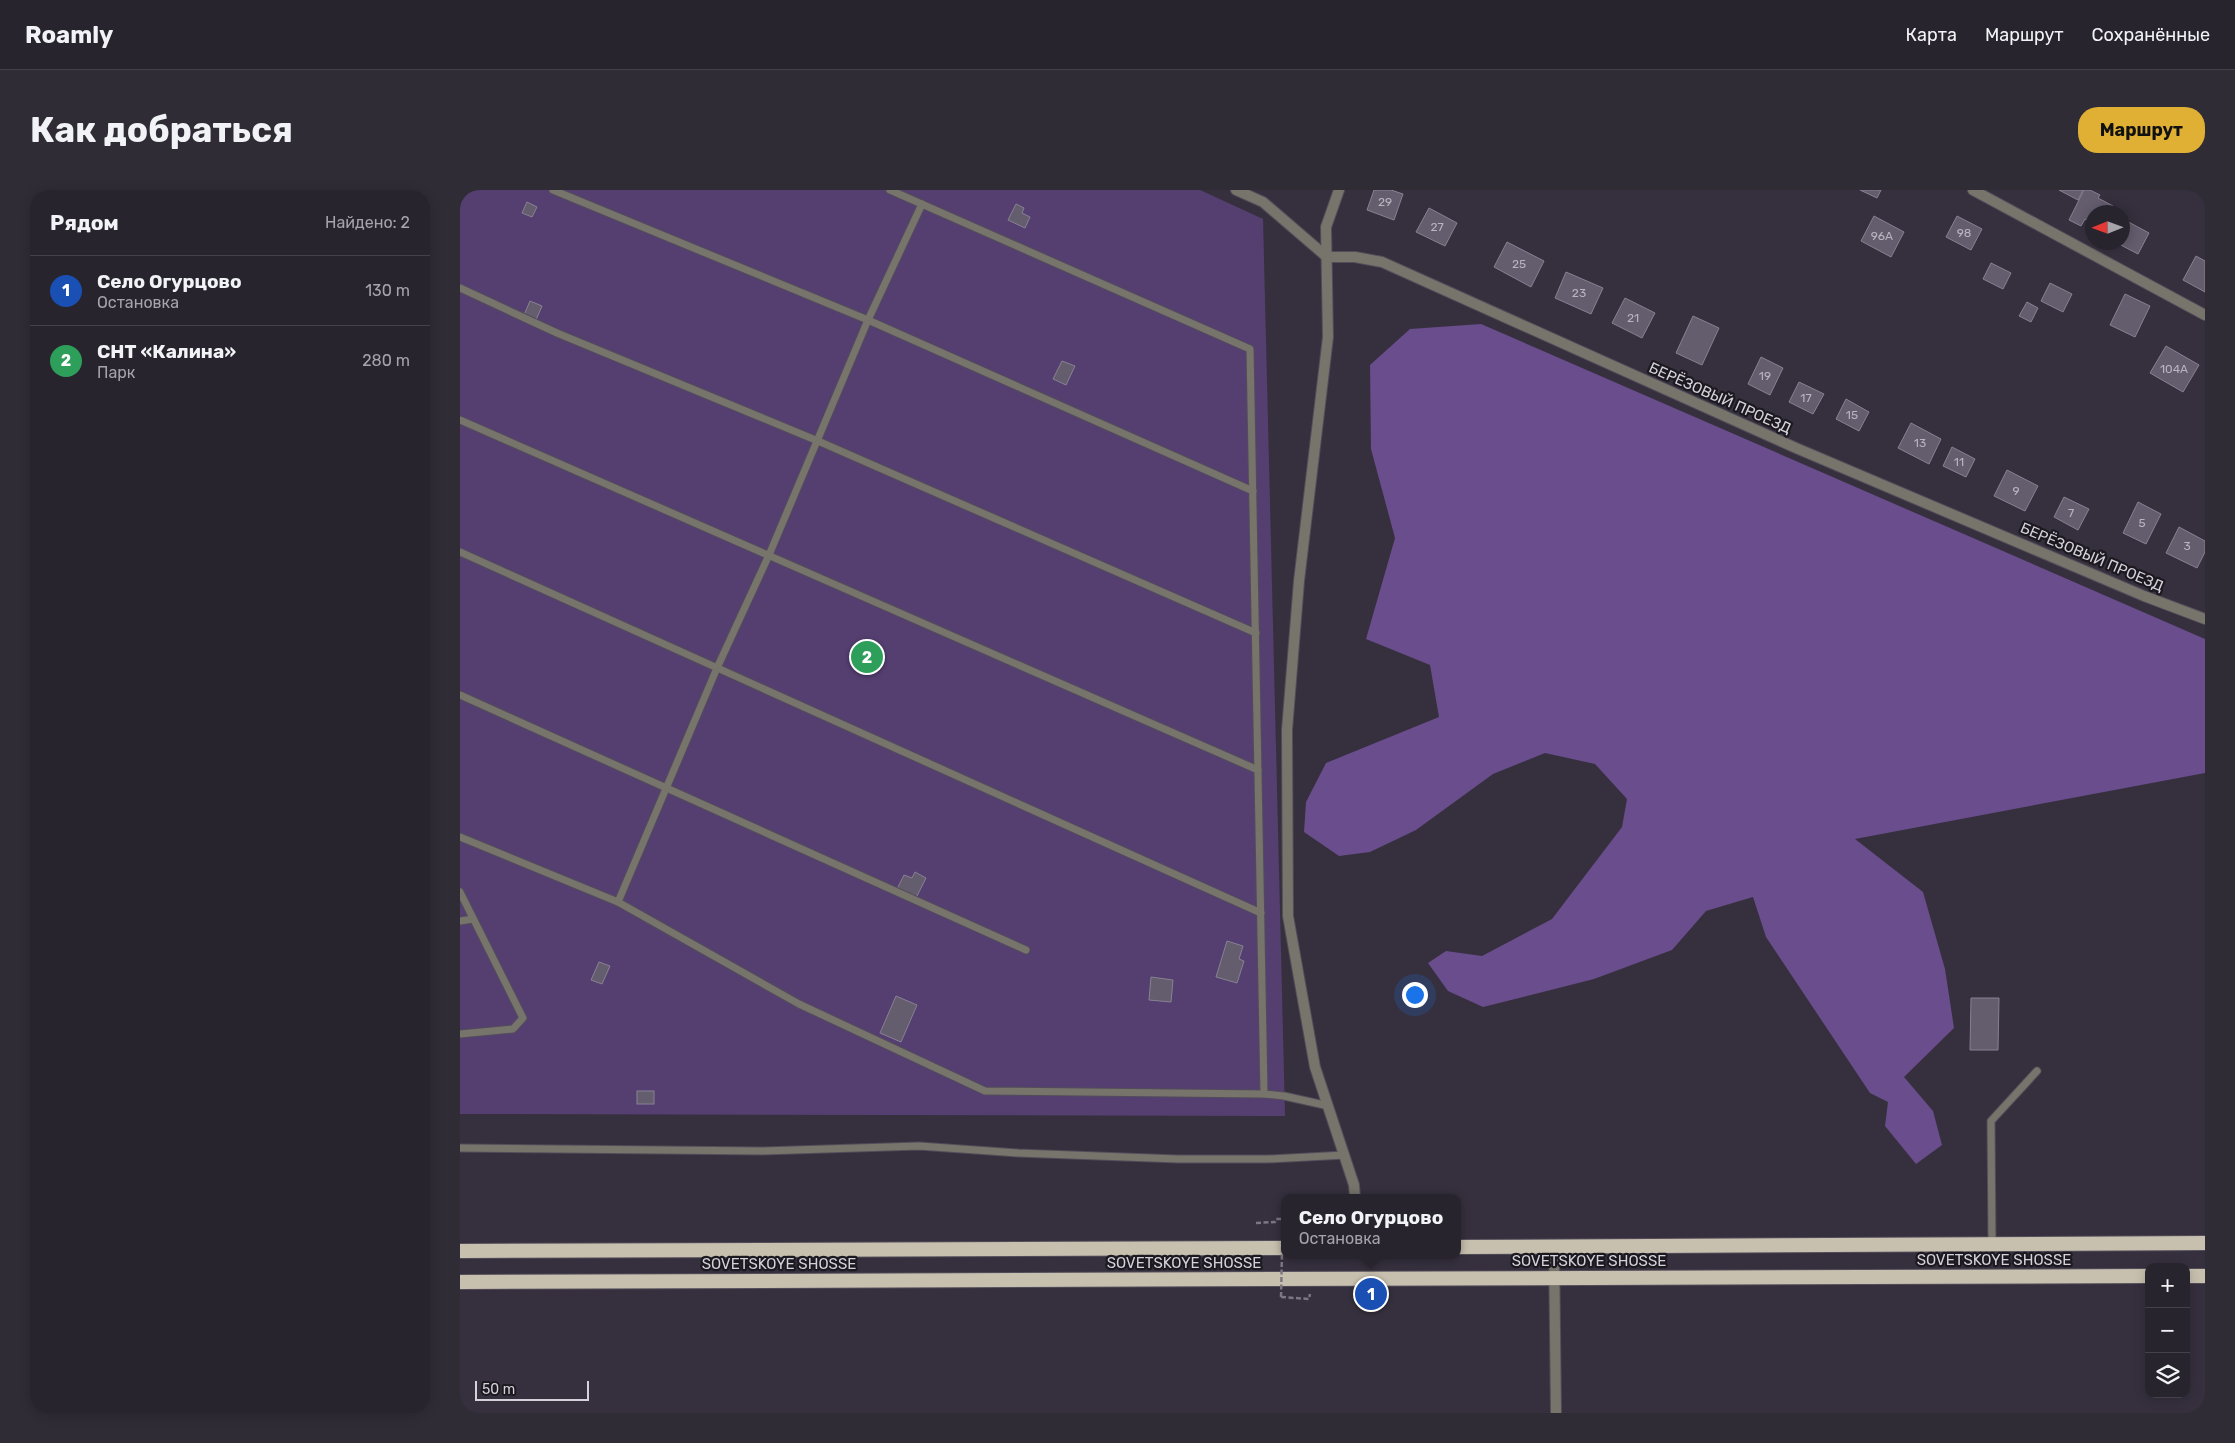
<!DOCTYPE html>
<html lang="ru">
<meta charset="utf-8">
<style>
:root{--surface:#28242e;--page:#302c36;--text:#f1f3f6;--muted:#a5a4aa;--line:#44414a;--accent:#dfb034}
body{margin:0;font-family:Rubik,sans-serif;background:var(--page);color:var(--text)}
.controls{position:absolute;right:15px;bottom:15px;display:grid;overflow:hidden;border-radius:10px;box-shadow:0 2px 12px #0003}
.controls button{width:45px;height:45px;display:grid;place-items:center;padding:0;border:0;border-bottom:1px solid var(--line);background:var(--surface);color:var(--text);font:25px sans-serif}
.compass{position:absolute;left:1625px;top:15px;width:45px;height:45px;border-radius:50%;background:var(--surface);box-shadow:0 2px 12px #0003;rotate:269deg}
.scale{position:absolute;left:15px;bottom:12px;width:114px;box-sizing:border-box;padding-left:5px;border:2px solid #d5d1da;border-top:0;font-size:14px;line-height:18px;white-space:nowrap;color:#d5d1da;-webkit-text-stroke:4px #1c1920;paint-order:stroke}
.you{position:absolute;left:954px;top:804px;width:18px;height:18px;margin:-12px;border:4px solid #fff;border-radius:50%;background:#1a73e8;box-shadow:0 0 0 8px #1a73e833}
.badge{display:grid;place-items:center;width:32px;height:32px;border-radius:50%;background:var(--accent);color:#fff;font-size:16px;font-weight:700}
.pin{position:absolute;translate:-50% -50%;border:2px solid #fff;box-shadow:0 1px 5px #0006}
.popup{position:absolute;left:821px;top:1004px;width:180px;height:65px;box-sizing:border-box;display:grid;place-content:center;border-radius:10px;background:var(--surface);filter:drop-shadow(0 1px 4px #0005);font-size:16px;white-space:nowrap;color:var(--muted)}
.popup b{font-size:19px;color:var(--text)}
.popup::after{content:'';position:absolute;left:50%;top:100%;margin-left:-10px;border:10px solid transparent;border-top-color:var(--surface)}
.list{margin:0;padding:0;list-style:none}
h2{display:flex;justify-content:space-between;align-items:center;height:65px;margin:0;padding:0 20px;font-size:21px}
h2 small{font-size:16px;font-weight:400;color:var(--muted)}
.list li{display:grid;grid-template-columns:32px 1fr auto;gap:15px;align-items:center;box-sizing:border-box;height:70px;padding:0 20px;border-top:1px solid var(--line)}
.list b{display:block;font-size:19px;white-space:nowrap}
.list p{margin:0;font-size:16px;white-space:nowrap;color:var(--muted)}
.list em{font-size:16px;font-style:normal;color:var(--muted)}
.icon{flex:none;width:28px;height:28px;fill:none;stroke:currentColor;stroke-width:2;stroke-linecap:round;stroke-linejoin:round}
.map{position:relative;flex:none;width:1745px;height:1223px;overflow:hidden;border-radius:20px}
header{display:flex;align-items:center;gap:30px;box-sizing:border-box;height:70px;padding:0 25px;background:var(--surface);border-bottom:1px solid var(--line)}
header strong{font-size:24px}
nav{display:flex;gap:28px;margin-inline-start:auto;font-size:18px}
.intro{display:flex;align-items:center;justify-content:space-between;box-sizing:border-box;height:120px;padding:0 30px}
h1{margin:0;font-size:35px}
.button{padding:12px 22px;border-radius:20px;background:var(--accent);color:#111;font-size:18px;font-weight:700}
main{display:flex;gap:30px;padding:0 30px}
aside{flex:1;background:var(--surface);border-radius:20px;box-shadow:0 2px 12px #0003}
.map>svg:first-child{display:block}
.green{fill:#553f71}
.forest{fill:#694d8c}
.building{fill:#645d6e;stroke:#888193}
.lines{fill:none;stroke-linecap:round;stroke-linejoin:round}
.service-casing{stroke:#534d5a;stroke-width:9}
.minor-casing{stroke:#534d5a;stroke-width:12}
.tertiary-casing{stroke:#534d5a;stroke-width:12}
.trunk-casing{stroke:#534d5a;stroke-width:16}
.path{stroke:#7c7682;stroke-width:2.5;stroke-dasharray:5 2.5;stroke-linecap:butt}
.service{stroke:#77746c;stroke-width:7}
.minor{stroke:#77746c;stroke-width:10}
.tertiary{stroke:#77746c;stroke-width:10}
.trunk{stroke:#c8c0af;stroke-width:14}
.path-bridge{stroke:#7c7682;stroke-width:2.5;stroke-dasharray:5 2.5;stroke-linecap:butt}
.labels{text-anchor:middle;stroke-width:4.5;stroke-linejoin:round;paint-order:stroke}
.number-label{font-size:12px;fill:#b9b4bf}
.street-label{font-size:15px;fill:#d5d1da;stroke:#1c1920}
</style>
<header>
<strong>Roamly</strong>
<nav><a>Карта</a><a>Маршрут</a><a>Сохранённые</a></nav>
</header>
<div class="intro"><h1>Как добраться</h1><a class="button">Маршрут</a></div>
<main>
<aside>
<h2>Рядом<small>Найдено: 2</small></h2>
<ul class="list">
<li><span class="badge" style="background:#1a4fb4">1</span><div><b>Село Огурцово</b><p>Остановка</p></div><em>130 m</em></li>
<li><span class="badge" style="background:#2e9e5b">2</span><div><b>СНТ «Калина»</b><p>Парк</p></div><em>280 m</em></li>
</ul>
</aside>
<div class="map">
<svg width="1745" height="1223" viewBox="0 0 1745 1223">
<rect width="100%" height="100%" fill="#36303e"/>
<!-- green -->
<polygon class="green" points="0,0 740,0 803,29 825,926 0,924"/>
<!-- forest -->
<polygon class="forest" points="1021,134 1745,449 1745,583 1395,649 1463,702 1485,779 1494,838 1444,887 1473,921 1482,955 1456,974 1425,936 1428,912 1410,903 1306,747 1293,707 1246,721 1212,760 1134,789 1023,817 988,801 968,773 986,761 1022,766 1092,729 1162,637 1167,609 1135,574 1085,563 1033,584 956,640 910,662 879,666 844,642 846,612 866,573 979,527 970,475 906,449 935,348 911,259 910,175 950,139"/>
<!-- building -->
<g class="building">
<polygon points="914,0 931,0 943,4 934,30 907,20"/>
<polygon points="1400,0 1421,0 1417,8"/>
<polygon points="1599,0 1623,0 1618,10"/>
<polygon points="1624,0 1630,0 1640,5 1638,8 1653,16 1652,22 1632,22 1632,33 1625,29 1621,36 1609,30"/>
<polygon points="67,12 77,17 72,27 62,23"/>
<polygon points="556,14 564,18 562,23 570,27 565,38 548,30"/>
<polygon points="969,18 997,33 985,56 956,42"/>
<polygon points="1414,26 1444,42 1431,67 1401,51"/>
<polygon points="1497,26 1522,39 1511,60 1486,47"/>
<polygon points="1663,29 1689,43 1678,64 1655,52 1662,52"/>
<polygon points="1047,52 1084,71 1071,97 1034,77"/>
<polygon points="1736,66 1745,71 1745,102 1723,90"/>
<polygon points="1531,73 1551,83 1543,99 1523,89"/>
<polygon points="1106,82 1143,98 1131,124 1095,108"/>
<polygon points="1590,93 1612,104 1603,122 1581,111"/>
<polygon points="1665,104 1690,116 1675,147 1650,135"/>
<polygon points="1165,108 1195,123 1182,148 1152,133"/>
<polygon points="70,111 82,116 76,130 64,125"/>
<polygon points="1567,112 1578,118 1571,132 1559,126"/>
<polygon points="1233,126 1259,138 1242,175 1216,163"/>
<polygon points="1706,156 1739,175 1723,202 1690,183"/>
<polygon points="1301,167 1323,178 1310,205 1288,194"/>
<polygon points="602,171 615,176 606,195 593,189"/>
<polygon points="1339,192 1364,204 1353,224 1329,212"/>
<polygon points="1386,209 1409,222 1399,241 1376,229"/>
<polygon points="1451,233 1481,249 1469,274 1438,258"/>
<polygon points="1492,257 1515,269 1506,287 1483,276"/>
<polygon points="1547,280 1578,296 1565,321 1534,306"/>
<polygon points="1604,307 1629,319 1618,340 1594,327"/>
<polygon points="1678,312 1701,324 1686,354 1663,343"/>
<polygon points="1719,337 1745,351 1745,362 1737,378 1706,363"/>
<polygon points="455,682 466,688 456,708 437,699 444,685 452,688"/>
<polygon points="767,751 783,756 779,769 784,771 777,793 756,787"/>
<polygon points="139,772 150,776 142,794 131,790"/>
<polygon points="691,787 713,790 711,812 689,810"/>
<polygon points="436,806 457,815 441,852 420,843"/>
<polygon points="1511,808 1539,808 1538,860 1510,860"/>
<rect x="177" y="901" width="17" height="13"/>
</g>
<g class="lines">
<!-- service casing -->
<g class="service-casing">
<g id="service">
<polyline points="93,0 408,130 793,301"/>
<polyline points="430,0 790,159 804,904 824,906 869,916"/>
<polyline points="462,14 408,130 309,365 257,478 158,712 339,814 525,901 804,904"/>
<polyline points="0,98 97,143 358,251 796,443"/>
<polyline points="0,230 798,580"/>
<polyline points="0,362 801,723"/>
<polyline points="0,505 566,760"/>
<polyline points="0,647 158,712"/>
<polyline points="0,702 63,828 53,839 0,844"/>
<polyline points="0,731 13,729"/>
<polyline points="0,958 303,961 459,956 558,963 718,969 808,969 885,965"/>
<polyline points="1532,1054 1531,931 1577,881"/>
</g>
</g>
<!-- minor casing -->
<g class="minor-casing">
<g id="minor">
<polyline points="776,0 803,12 867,67 895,67 922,72 1336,258 1684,406 1745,429"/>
<polyline points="879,0 866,37 868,147 839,391 827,540 828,726 855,877 894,995 895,1008"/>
<polyline points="1513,0 1745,125"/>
</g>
</g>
<!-- tertiary casing -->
<g class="tertiary-casing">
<polyline id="tertiary" points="1094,1057 1096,1223"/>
</g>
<!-- trunk casing -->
<g class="trunk-casing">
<g id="trunk">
<polyline points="997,1057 1745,1053"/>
<polyline points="0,1061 825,1058"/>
<polyline points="1726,1086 1745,1086"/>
<polyline points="0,1092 1689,1086"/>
</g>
</g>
<!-- path -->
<g class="path">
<polyline points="823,1018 825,1018"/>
<polyline points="796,1033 815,1032 816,1029 825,1029"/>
<polyline points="821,1107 849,1109 850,1104"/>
</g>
<!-- service -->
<use href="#service" class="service"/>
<!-- minor -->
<use href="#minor" class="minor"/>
<!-- tertiary -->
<use href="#tertiary" class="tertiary"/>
<!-- trunk -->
<use href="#trunk" class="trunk"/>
<!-- path-bridge -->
<polyline class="path-bridge" points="821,1107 823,1018"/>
</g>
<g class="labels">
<!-- number labels -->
<g class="number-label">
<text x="925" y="16">29</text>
<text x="977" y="41">27</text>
<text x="1504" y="47">98</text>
<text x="1422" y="50">96А</text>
<text x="1059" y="78">25</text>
<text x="1119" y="107">23</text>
<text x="1173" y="132">21</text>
<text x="1714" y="183">104А</text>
<text x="1305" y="190">19</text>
<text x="1346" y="212">17</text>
<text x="1392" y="229">15</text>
<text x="1460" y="257">13</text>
<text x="1499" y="276">11</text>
<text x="1556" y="305">9</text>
<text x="1611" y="327">7</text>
<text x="1682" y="337">5</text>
<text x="1727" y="360">3</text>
</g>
<!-- street labels -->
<g class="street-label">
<text transform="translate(1260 208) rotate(24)" y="5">БЕРЁЗОВЫЙ ПРОЕЗД</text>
<text transform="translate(1632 367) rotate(23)" y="5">БЕРЁЗОВЫЙ ПРОЕЗД</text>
<text x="1534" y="1075">SOVETSKOYE SHOSSE</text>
<text x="1129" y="1076">SOVETSKOYE SHOSSE</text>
<text x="724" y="1078">SOVETSKOYE SHOSSE</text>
<text x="319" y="1079">SOVETSKOYE SHOSSE</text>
</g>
</g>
</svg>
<div class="controls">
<button>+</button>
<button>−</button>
<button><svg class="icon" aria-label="layers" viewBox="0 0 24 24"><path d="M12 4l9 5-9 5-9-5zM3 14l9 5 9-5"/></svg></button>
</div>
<svg class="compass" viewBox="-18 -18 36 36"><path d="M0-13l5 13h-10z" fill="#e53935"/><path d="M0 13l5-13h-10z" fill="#a5a4aa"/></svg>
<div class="scale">50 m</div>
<div class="you"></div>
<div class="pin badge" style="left:911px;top:1104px;background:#1a4fb4">1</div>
<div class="popup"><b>Село Огурцово</b>Остановка</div>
<div class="pin badge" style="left:407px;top:467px;background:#2e9e5b">2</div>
</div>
</main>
